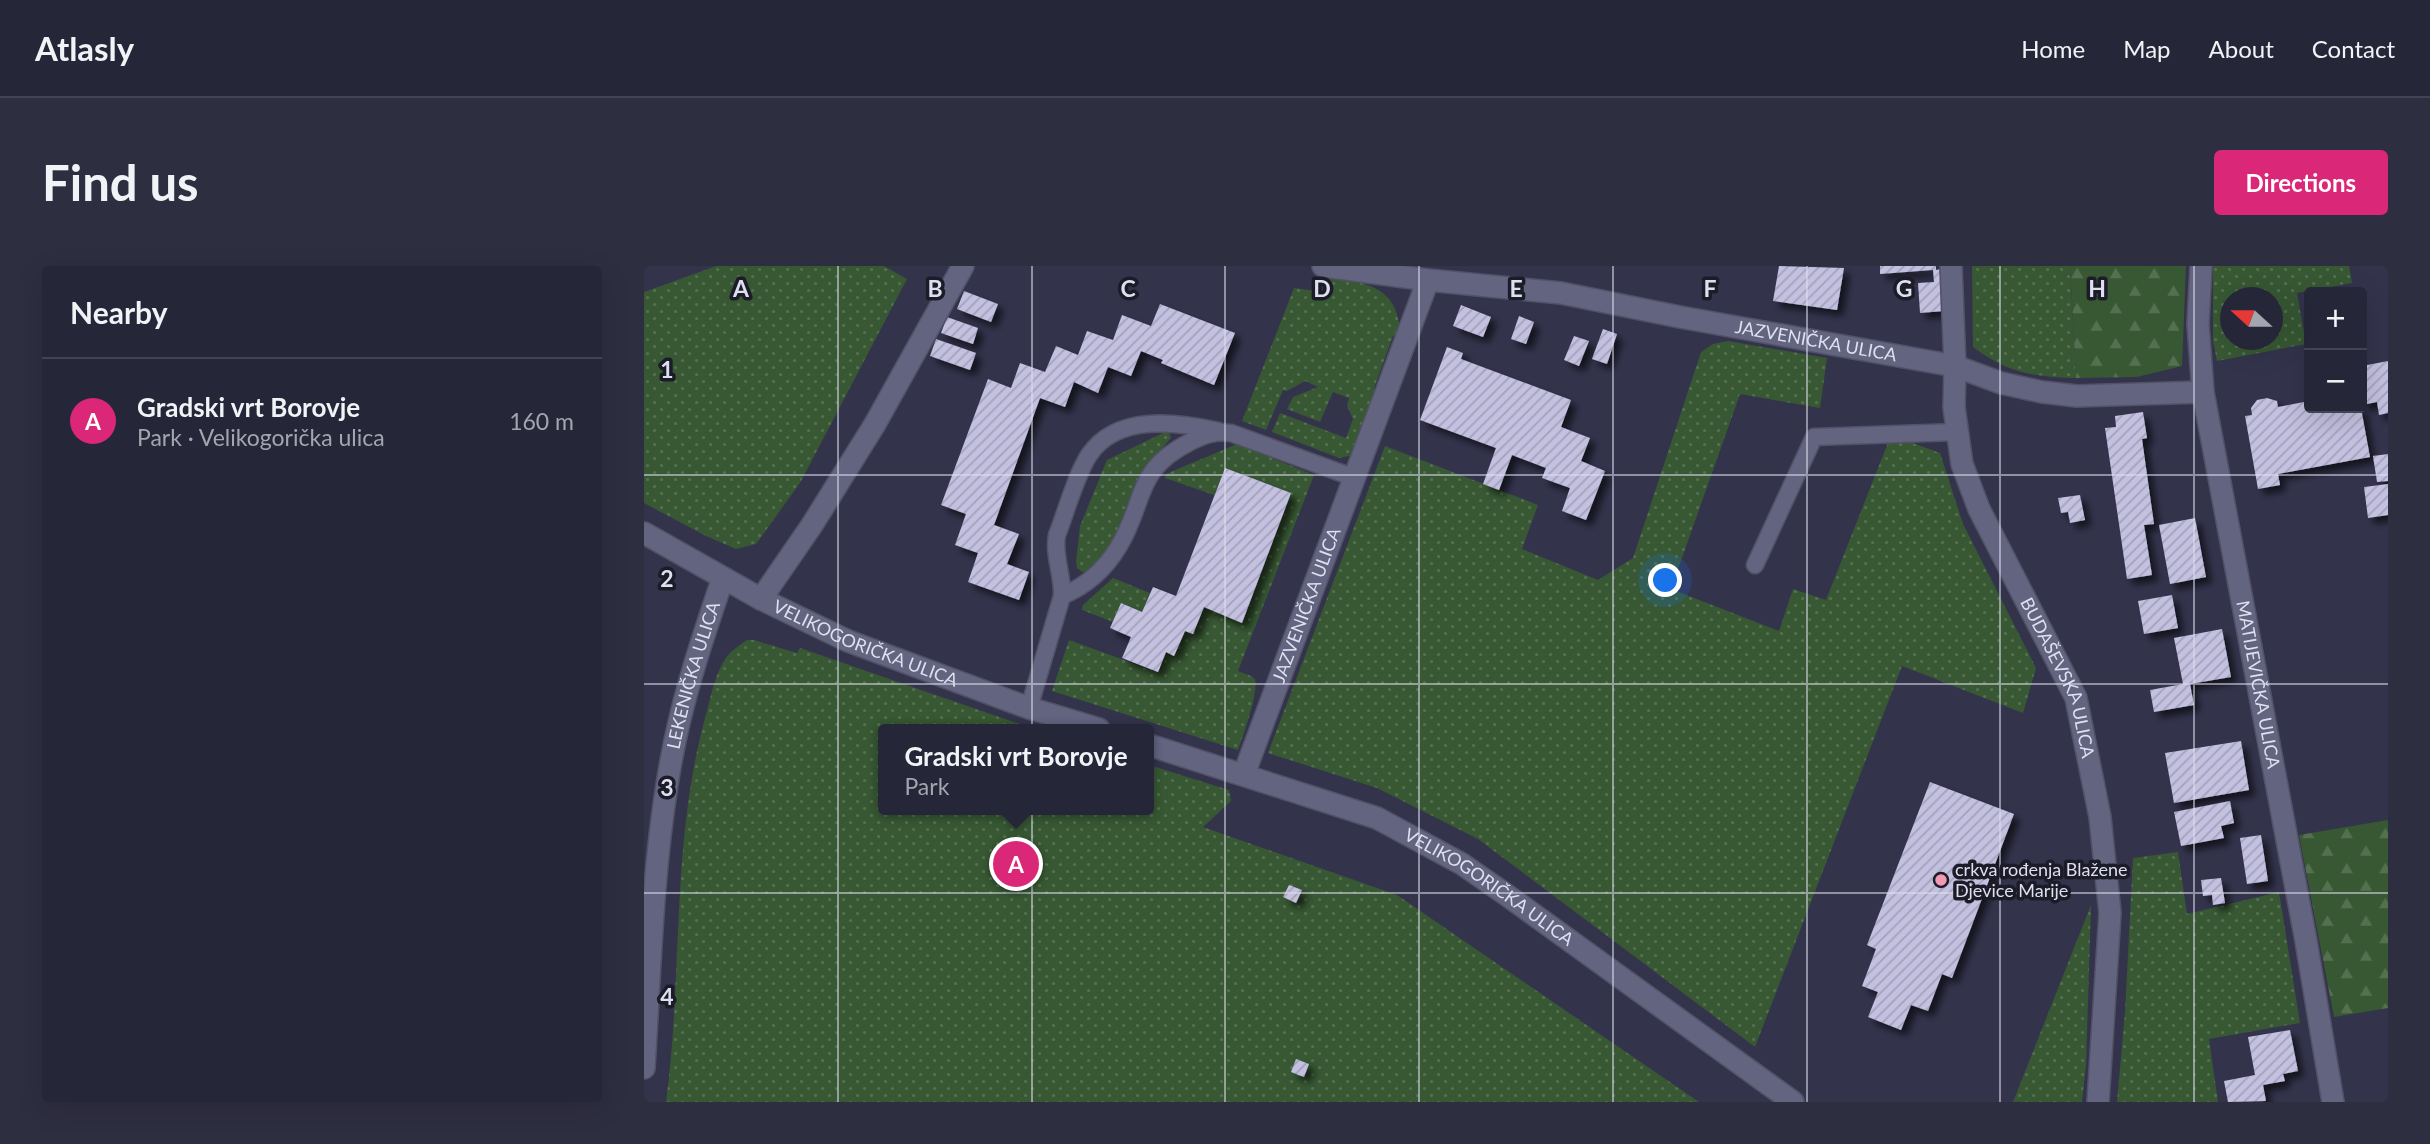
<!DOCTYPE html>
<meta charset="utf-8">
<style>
:root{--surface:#262639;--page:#2e2e41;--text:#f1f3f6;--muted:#a4a5ae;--line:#424353;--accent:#db2777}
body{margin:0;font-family:Lato,sans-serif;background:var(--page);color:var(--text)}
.controls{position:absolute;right:21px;top:21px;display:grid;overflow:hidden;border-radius:7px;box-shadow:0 7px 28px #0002}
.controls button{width:63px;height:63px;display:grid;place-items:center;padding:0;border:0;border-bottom:2px solid var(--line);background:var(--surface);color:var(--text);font:35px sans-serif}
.compass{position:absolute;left:1576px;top:21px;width:63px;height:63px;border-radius:50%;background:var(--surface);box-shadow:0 7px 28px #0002;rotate:291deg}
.you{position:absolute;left:1022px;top:315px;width:24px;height:24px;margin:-18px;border:5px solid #fff;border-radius:50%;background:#1a73e8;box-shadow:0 0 0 10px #1a73e833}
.badge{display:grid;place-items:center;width:46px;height:46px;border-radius:50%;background:var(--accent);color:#fff;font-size:23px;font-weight:700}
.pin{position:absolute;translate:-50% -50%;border:4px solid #fff;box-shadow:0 2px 7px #0006}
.popup{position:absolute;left:234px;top:458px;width:276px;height:91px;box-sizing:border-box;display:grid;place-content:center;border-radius:7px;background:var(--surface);filter:drop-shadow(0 2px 5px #0005);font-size:23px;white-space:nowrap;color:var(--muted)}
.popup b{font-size:26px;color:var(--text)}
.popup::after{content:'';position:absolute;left:50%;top:100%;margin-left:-14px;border:14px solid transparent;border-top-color:var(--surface)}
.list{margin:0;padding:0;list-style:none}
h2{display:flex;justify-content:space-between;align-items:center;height:91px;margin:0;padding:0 28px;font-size:30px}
h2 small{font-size:23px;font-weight:400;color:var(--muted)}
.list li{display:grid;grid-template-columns:46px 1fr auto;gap:21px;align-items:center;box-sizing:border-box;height:126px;padding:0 28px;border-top:2px solid var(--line)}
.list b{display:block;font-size:26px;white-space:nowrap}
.list p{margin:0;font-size:23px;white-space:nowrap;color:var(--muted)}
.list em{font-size:23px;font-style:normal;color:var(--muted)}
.map{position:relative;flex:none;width:1744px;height:836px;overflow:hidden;border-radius:7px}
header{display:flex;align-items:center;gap:42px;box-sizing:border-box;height:98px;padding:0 35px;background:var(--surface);border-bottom:2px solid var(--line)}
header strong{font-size:33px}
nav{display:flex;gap:38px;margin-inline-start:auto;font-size:24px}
.intro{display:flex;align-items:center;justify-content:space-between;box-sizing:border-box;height:168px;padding:0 42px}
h1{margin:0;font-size:49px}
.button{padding:18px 32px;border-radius:7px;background:var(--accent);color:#fff;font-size:24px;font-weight:700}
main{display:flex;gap:42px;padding:0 42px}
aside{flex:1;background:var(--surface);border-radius:7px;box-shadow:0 7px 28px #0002}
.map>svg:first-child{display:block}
.green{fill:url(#green-dots);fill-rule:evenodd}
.forest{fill:url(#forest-firs)}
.building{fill:url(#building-hatch);filter:url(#shadow)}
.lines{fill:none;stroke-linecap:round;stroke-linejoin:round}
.lane-casing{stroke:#525167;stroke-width:19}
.street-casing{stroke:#525167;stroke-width:24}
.secondary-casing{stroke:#525167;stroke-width:24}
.lane{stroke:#636480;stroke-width:16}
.street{stroke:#636480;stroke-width:21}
.secondary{stroke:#636480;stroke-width:21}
.grid{fill:none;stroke:#dedfef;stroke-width:2;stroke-opacity:0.55}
.poi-dot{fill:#f19ab1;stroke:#1c1c28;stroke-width:2.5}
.labels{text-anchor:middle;stroke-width:7;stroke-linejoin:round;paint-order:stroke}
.street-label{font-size:18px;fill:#dedfef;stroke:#1c1c28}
.poi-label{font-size:18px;fill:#dedfef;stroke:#1c1c28;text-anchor:start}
.grid-label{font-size:23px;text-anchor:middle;font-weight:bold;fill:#dedfef;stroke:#1c1c28;stroke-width:7;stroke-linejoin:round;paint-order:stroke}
</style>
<header>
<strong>Atlasly</strong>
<nav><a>Home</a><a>Map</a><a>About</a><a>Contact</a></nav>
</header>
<div class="intro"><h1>Find us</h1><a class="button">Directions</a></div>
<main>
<aside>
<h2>Nearby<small></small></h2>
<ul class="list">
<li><span class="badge">A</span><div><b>Gradski vrt Borovje</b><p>Park · Velikogorička ulica</p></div><em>160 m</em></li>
</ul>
</aside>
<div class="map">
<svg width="1744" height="836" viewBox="0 0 1744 836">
<defs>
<pattern id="green-dots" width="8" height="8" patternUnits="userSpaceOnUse" patternTransform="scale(1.75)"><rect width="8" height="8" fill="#375833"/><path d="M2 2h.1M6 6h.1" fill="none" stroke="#547051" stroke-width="1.8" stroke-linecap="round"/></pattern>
<pattern id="forest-firs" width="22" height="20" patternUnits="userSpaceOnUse" patternTransform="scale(1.75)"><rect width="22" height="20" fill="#375833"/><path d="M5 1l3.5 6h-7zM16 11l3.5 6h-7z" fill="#547051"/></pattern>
<pattern id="building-hatch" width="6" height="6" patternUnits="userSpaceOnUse" patternTransform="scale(1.75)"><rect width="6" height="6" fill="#c3c0e0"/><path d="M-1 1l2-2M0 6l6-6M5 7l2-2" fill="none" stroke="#a3a1ba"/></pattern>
<filter id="shadow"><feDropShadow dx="6" dy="6" stdDeviation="3.5" flood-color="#0009"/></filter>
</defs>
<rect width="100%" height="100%" fill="#33334c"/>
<!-- green -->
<g class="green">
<polygon points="72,0 240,0 263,13 156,217 112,278 92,283 62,270 0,237 0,26"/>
<path d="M1328 0H1426L1432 112C1391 111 1363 107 1329 81Z"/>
<path d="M1569 0H1705L1708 17 1653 27 1662 78 1573 95 1569 75ZM1587 32H1629V74H1587Z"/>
<path d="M683 12C725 15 757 23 756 72L749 70 730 122 735 124 713 183 705 190 695 192 628 166 636 147 702 172 709 153 703 140 705 132 689 126 676 156 643 143 649 131 674 121 661 115 643 125 639 124 622 164 598 155 650 22 680 26Z"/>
<polygon points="1084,75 1183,92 1176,142 1096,128 1027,323 1135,365 1149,323 1182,334 1247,169 1296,187 1319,258 1392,402 1379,447 1258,400 1111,781 834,573 733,522 624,487 741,180 894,239 878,283 954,314 989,292 1057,86 1069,78"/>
<path d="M521 166 526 168 527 172C520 180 512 189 507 199 495 224 469 305 438 306L433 302 432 296 436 260 463 194Z"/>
<path d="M593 178 670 209 594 405C598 407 607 409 610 412 617 421 598 473 594 484L408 425 425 374 513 406 522 386 530 389 541 365 549 368 560 341 599 356 647 227 581 203 570 229 521 212 522 208Z"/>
<polygon points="469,312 506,327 498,346 477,337 469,356 438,344 439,339"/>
<path d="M103 374H110L153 387 156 382 390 463H239V544H505V499L585 524 587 535 559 561 753 629 1055 836H22C39 710 27 580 60 456 66 436 69 413 80 395 85 386 94 380 103 374Z"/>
<polygon points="1534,586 1543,648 1635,626 1656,757 1565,773 1574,836 1473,836 1481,746 1489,592"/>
<polygon points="1447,639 1442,799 1438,836 1369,836"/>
</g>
<!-- forest -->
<g class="forest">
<polygon points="1426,0 1542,0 1538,100 1493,111 1432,112"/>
<polygon points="1744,554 1744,742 1690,751 1655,569"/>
</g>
<!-- building -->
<g class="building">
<polygon points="1135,0 1200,2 1193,44 1129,35"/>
<polygon points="1236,0 1292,0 1292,4 1297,3 1300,45 1276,47 1274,17 1290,16 1289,4 1236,8"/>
<polygon points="320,25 354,38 347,56 313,43"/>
<polygon points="516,38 591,67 570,119 517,97 519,94 497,85 487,110 464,101 454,127 430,116 421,141 396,132 350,259 375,268 363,298 385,306 375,334 324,316 334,287 311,279 322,248 297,239 344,113 367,122 376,97 401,106 412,80 434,89 443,65 469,74 478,49 507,60"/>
<polygon points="817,39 847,51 839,71 809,60"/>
<polygon points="875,50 890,56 882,78 867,73"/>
<polygon points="303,51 334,62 329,78 297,67"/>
<polygon points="959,63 973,68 963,98 948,93"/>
<polygon points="930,70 945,75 935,100 920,94"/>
<polygon points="292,73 332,87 326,104 286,90"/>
<polygon points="803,81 819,87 817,93 927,134 917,161 946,172 937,195 961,205 942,254 918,245 926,222 898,212 902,202 868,189 855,224 839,218 852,182 776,154"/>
<polygon points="1744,95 1744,147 1735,149 1733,136 1718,139 1718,100"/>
<polygon points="1623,132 1633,135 1634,141 1665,135 1665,142 1717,142 1726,191 1634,208 1636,219 1614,223 1601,150 1608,149 1607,142 1613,134"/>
<polygon points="1499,146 1503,172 1498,173 1510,258 1500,259 1508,309 1483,313 1461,162 1472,161 1471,150"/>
<polygon points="1744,188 1744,215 1733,216 1729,190"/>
<polygon points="581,202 647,227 598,357 560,341 549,368 541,365 530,390 522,386 514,406 478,392 487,371 466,362 477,337 498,346 509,321 532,330"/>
<polygon points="1744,218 1744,249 1724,252 1720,221"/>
<polygon points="1436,229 1441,254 1426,257 1424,246 1417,247 1414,232"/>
<polygon points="1551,252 1562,311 1526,318 1515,259"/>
<polygon points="1528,329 1534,362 1500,368 1494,335"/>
<polygon points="1578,363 1587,411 1546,418 1550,439 1510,446 1506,424 1539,418 1530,372"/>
<polygon points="1597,475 1605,524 1530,537 1521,487"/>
<polygon points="1286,516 1370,548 1308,712 1298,708 1284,745 1267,739 1257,764 1224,751 1234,726 1218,720 1232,683 1223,679"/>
<polygon points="1586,535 1590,557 1577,560 1580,572 1537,580 1530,546"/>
<polygon points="1617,569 1624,615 1603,618 1596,572"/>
<polygon points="371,571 384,577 378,590 366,584"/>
<polygon points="1577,612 1581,637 1569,639 1568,629 1559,630 1557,614"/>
<polygon points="645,619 658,624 652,637 639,631"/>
<polygon points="1646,764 1654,805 1639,808 1641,815 1619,819 1622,835 1584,836 1580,815 1611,809 1604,771"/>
<polygon points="652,793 665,798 660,811 647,806"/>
</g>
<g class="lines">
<!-- lane casing -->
<g class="lane-casing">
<g id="lane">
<polyline points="1111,299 1170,171 1313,166"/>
<path d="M418 330C419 309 409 289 413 269 422 246 432 209 445 189 473 147 534 156 575 165"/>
<path d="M385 442 418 330C442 320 462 302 475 280 502 235 490 204 546 176 560 169 571 165 587 167L711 212"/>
</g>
</g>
<!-- street casing -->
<g class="street-casing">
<g id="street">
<path id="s1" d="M679 0 784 14 917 27 1036 51 1311 100 1357 117 1398 126 1433 130 1559 126"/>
<path id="s2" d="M1307 0 1311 100 1310 141 1318 198 1335 243 1432 432 1456 551 1466 647 1454 836"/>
<path id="s3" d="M1557 0 1554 58 1559 126 1662 675 1689 836"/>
<polyline points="117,333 168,259 231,158 319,0"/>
<path id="s4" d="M600 508 784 14"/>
<path id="s5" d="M0 802C6 708 8 612 23 519 34 445 55 382 79 312"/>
</g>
</g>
<!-- secondary casing -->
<g class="secondary-casing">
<g id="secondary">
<path id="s6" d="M0 267 117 333 204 375 385 442 455 463"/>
<path id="s7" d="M505 479 733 552 818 598 864 630 1149 836"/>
</g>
</g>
<!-- lane -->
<use href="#lane" class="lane"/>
<!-- street -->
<use href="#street" class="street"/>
<!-- secondary -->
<use href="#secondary" class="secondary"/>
</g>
<!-- grid -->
<path class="grid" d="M194 0V836M388 0V836M581 0V836M775 0V836M969 0V836M1163 0V836M1356 0V836M1550 0V836M0 209H1744M0 418H1744M0 627H1744"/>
<!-- markers -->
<circle class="poi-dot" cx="1297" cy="614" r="7"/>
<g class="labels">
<!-- street labels -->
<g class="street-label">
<text dy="6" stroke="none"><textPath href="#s1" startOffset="499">JAZVENIČKA ULICA</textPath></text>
<text dy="6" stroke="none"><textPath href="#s4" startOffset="180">JAZVENIČKA ULICA</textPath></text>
<text dy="6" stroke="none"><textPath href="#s6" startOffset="248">VELIKOGORIČKA ULICA</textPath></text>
<text dy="6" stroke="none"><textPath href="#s5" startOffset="397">LEKENIČKA ULICA</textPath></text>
<text dy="6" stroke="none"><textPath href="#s2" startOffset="434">BUDAŠEVSKA ULICA</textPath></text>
<text dy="6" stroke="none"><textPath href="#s3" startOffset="424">MATIJEVIČKA ULICA</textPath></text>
<text dy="6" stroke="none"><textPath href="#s7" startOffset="371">VELIKOGORIČKA ULICA</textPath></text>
</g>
<!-- poi labels -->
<g class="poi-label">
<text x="1311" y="610">crkva rođenja Blažene<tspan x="1311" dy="21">Djevice Marije</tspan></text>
</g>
</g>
<g class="grid-label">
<text x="97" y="31">A</text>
<text x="291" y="31">B</text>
<text x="484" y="31">C</text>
<text x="678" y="31">D</text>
<text x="872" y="31">E</text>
<text x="1066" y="31">F</text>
<text x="1260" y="31">G</text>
<text x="1453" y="31">H</text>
<text x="23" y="112">1</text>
<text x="23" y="321">2</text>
<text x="23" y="530">3</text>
<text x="23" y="739">4</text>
</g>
</svg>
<div class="controls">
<button>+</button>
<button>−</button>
</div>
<svg class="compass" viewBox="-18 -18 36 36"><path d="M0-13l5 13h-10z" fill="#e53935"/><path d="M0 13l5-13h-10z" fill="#a4a5ae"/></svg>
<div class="you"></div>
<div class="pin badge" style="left:372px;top:598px">A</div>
<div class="popup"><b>Gradski vrt Borovje</b>Park</div>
</div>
</main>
